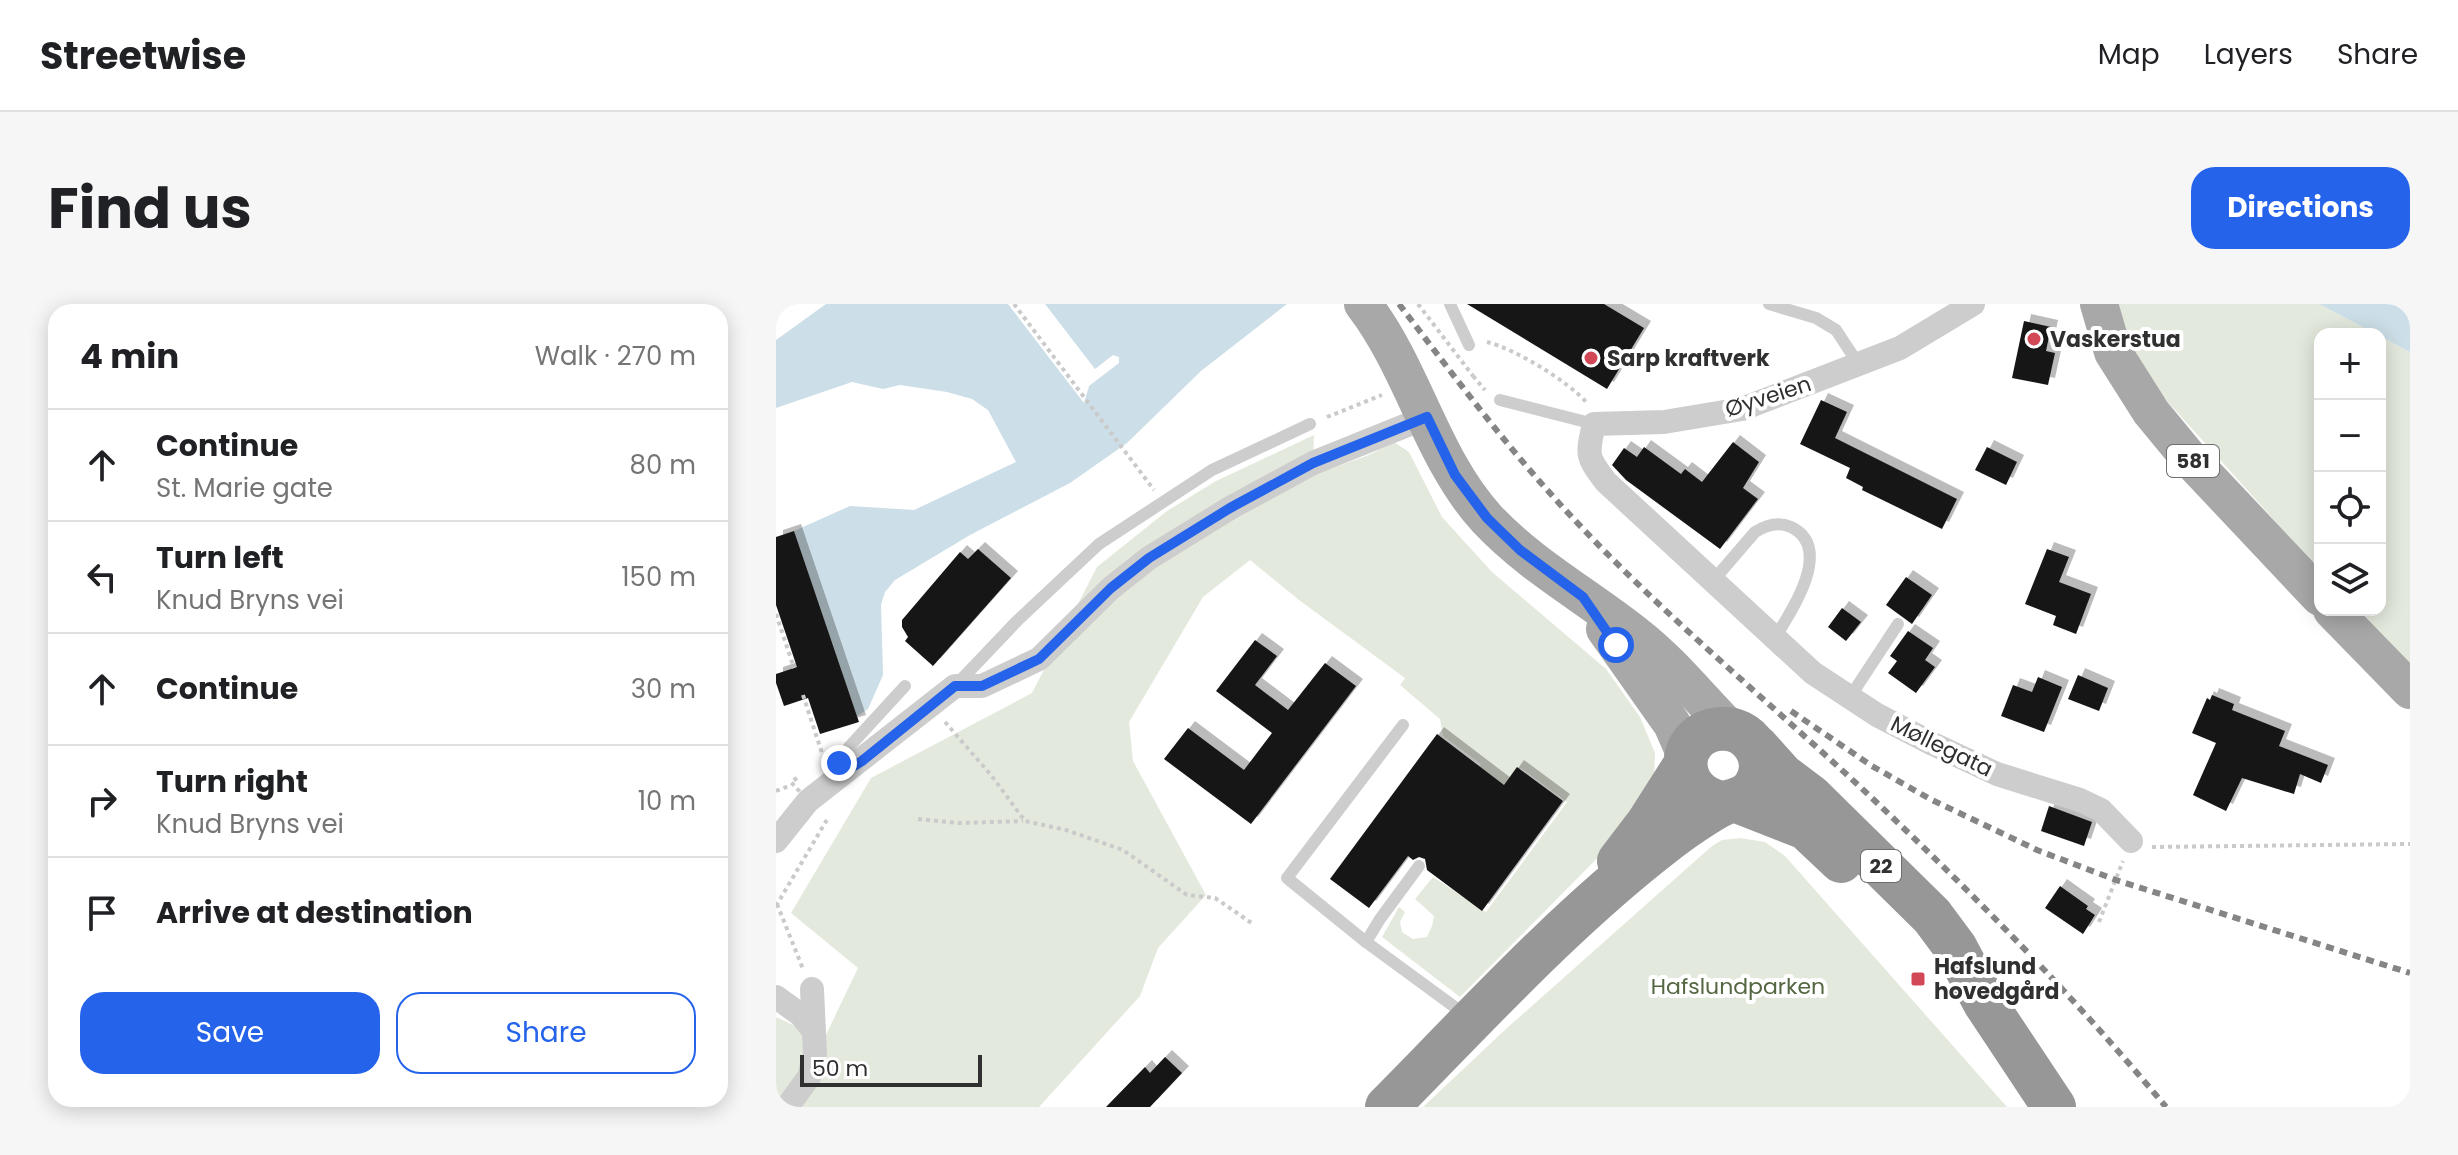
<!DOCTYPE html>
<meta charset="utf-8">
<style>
:root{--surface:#fff;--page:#f6f6f6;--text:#202124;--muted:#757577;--line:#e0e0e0;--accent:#2563eb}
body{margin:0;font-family:Poppins,sans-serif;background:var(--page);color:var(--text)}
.controls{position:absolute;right:24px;top:24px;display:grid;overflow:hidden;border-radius:16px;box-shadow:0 4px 20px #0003}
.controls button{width:72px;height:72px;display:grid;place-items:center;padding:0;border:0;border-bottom:2px solid var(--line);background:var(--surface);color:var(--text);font:40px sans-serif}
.scale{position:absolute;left:24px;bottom:20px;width:182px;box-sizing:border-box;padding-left:8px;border:4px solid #303030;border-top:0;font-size:22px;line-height:28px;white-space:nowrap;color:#303030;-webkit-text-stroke:6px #fff;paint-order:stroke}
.stop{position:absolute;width:24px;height:24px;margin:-18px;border:6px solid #2563eb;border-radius:50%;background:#fff}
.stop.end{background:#2563eb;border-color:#fff;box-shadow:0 2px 8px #0008}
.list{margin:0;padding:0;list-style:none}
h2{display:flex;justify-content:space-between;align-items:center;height:104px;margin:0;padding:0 32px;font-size:34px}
h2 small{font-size:26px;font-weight:400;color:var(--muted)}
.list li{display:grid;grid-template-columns:52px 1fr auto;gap:24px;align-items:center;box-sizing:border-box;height:112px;padding:0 32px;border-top:2px solid var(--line)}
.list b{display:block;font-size:30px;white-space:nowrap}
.list p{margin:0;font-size:26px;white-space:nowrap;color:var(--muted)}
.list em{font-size:26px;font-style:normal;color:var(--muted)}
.actions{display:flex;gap:16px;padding:24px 32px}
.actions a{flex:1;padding:18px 0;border:2px solid var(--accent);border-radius:24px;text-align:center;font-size:28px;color:var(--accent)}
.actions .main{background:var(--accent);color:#fff}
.icon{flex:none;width:44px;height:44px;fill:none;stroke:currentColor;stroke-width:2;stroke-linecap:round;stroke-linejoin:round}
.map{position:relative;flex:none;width:1634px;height:803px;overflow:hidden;border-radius:24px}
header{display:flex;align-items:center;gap:48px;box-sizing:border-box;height:112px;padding:0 40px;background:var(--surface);border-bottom:2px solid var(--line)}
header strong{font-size:38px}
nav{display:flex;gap:44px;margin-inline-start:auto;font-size:28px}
.intro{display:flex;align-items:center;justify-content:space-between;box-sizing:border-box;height:192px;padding:0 48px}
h1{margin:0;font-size:56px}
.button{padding:20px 36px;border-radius:24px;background:var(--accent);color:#fff;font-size:28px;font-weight:700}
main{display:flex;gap:48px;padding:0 48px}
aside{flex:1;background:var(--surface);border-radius:24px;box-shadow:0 4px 20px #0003}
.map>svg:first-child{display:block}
.green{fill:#e4e9dd}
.water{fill:#ccdee7}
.building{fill:#171717;filter:url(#shadow)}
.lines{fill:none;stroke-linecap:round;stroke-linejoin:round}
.path{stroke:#cacaca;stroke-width:4;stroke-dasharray:4 4;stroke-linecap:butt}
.lane{stroke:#cdcdcd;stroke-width:12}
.street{stroke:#cdcdcd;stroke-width:24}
.primary{stroke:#a8a8a8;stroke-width:38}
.highway{stroke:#979797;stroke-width:44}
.rail{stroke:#858585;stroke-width:6;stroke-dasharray:8 6;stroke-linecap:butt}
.path-bridge{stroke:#cacaca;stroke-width:4;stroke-dasharray:4 4;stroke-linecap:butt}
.route{stroke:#2563eb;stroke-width:10}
.poi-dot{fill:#d24856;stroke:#fff;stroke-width:3}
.labels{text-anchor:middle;stroke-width:8;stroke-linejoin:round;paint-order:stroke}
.shield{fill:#fff;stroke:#6e6e6e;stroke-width:2}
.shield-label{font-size:20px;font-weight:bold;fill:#303030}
.poi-label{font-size:22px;font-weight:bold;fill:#303030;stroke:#fff;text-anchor:start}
.street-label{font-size:22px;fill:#303030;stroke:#fff}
.park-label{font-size:22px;fill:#556742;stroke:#fff}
</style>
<header>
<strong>Streetwise</strong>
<nav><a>Map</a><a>Layers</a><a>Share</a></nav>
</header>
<div class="intro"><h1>Find us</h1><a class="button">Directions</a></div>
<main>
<aside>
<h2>4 min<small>Walk · 270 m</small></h2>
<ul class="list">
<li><svg class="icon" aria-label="ahead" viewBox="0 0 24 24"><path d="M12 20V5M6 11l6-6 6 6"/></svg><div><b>Continue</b><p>St. Marie gate</p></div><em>80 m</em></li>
<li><svg class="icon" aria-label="left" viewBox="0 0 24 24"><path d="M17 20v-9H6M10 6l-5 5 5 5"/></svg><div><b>Turn left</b><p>Knud Bryns vei</p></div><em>150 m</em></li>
<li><svg class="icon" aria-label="ahead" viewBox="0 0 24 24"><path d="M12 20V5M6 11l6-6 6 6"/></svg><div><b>Continue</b></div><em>30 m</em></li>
<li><svg class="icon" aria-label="right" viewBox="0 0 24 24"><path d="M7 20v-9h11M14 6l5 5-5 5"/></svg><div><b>Turn right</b><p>Knud Bryns vei</p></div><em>10 m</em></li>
<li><svg class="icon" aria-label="arrive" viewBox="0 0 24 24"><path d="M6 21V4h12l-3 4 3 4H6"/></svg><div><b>Arrive at destination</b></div></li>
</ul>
<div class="actions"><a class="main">Save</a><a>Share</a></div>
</aside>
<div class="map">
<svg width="1634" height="803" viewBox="0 0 1634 803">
<defs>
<filter id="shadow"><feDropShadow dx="7" dy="-7" stdDeviation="0" flood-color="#0004"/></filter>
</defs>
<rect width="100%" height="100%" fill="#fff"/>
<!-- green -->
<g class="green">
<polygon points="1340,0 1543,0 1600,30 1544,30 1544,267 1355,57"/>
<polygon points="1604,32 1634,48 1634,368 1579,306 1604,306"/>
<polygon points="538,131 537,171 593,151 618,138 633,148 666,213 716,268 830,365 864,413 879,449 878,480 864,511 684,693 606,633 623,603 629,608 624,618 626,628 637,635 651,633 656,622 658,612 639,595 657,573 710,608 791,498 745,464 716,503 689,483 705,460 667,432 664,415 624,381 629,374 523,296 474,256 427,293 353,418 357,457 430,591 382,644 364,692 263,803 0,803 0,713 48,735 82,664 15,609 95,474 256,389 321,263 391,207 440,177"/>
<polygon points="964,534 989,538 1009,552 1231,803 647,803 731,724 936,542 946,536"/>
</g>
<!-- water -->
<g class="water">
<polygon points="50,0 232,0 308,99 313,82 343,59 343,53 337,51 319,65 269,0 511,0 425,67 351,139 294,179 194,231 119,276 109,288 105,301 107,371 92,405 81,412 18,227 74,202 138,206 240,158 212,106 196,95 171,88 124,81 107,85 76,78 0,104 0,36"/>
<polygon points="1543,0 1634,0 1634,48"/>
</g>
<!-- building -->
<g class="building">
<polygon points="691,0 828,0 868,24 831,85"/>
<polygon points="1248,17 1275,23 1270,47 1279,49 1272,81 1236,74"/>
<polygon points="1045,96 1071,108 1059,134 1181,195 1166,225 1086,186 1087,183 1070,174 1074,164 1024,140"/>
<polygon points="957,138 983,158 967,184 982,195 944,245 850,176 836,161 848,144 861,153 868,143 905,170 909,165 926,178"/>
<polygon points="1211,143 1241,158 1230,181 1199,166"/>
<polygon points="18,227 83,418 44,430 32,394 8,402 0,379 0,370 21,363 0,301 0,233"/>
<polygon points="202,245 235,274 157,362 129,337 132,333 126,323 126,316 184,248 192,255"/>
<polygon points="1271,245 1293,253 1283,278 1315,290 1300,330 1277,321 1280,312 1249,300"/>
<polygon points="1130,273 1156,291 1136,320 1110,301"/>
<polygon points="1066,304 1085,318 1070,337 1052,323"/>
<polygon points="1132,327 1157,344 1149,356 1159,363 1140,389 1112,369 1121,357 1114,352"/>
<polygon points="479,336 501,352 479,381 512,406 549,359 580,382 475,520 388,455 412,424 468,466 496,429 440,387"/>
<polygon points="1302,371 1332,384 1323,407 1292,395"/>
<polygon points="1262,373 1286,383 1268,428 1225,412 1237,381 1256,388"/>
<polygon points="1436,391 1458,400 1456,406 1509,427 1503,442 1552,461 1545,479 1524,470 1518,490 1466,474 1450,507 1417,491 1440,439 1416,429 1431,394 1434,396"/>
<polygon points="661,430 728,481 741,463 787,497 706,607 651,566 649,555 643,553 637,556 632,552 593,604 554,575"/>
<polygon points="1273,502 1316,518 1308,542 1265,527"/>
<polygon points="1284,582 1312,602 1310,605 1319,611 1307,630 1269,604"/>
<polygon points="389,753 406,769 374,803 330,803 369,763 374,769"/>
</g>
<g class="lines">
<!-- path -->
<g class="path">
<polyline points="238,0 378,186"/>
<path d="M711 38C739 45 792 77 811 99"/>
<polyline points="697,72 709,86"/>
<polyline points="551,113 606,91"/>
<polyline points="0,310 18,364"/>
<polyline points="27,391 47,452"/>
<polyline points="169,418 215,471 249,517 290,526 347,546 411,591 439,594 477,620"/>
<polyline points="0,487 13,482"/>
<polyline points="142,515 182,519 247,517"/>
<polyline points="1376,543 1634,540"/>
<polyline points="1,600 27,665"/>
<polyline points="0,602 52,514"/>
<polyline points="1323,618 1347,557"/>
</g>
<!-- lane -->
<g class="lane">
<polyline points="674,0 693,41"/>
<polyline points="993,0 1040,14 1060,26 1083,61"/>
<polyline points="724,96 818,120"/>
<path d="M936 278 979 228C990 221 1002 217 1015 223 1059 244 1014 310 998 335"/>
<polyline points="181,380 241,317 323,240 436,166 534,120"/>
<polyline points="1074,393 1122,320"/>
<polyline points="627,421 511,574 590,638 691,712"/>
<polyline points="62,472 63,459 73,443 129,382"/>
<polyline points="590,638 604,615 643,562"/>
</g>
<!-- street -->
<g class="street">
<path d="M1197 0 1124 44 966 105 888 118 818 120C811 151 810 152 830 178L1037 369 1101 411 1157 440 1221 470 1304 496 1325 506 1355 537"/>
<polyline points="0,537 32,497 179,382 206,382 263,355 335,284 373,254 454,204 537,159 651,113"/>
<polyline points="0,693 25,711 37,726"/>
<polyline points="11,803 33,773 39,750 36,685"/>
</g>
<!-- primary -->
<g class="primary">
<path d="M587 0C638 66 655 154 711 215 754 261 811 292 860 331 895 358 923 394 954 425"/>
<polyline points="1323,0 1337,48 1375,108 1413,154 1544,293"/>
<polyline points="1556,306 1634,386"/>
<polyline points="829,325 896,420 910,452"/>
</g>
<!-- highway -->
<g class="highway">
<polyline points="980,442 1006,471 1034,492 1156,612 1179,643 1209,699 1278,803"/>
<polyline points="961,497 1030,524 1065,557"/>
<polyline points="843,557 872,519 909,461"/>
<path d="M611 803C700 713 787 617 888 539 902 528 933 506 949 499 961 495 971 494 979 482 996 455 973 421 943 425 897 430 898 493 949 499"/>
</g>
<!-- rail -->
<g class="rail">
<path d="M623 0C678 72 732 145 794 211 883 307 985 391 1081 480 1190 582 1294 688 1390 803"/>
<polyline points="1015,407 1096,462 1154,495 1261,546 1340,576 1634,669"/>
</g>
<!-- path-bridge -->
<g class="path-bridge">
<polyline points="642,0 697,72"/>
<polyline points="21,474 15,478 24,488"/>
</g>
</g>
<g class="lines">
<!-- route -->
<polyline class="route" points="63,459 62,472 86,457 179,382 206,382 263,355 335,284 373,254 454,204 537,159 651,113 679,171 711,214 744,246 807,293 840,341"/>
</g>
<!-- markers -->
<g class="poi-dot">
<circle cx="1258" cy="35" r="8"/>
<circle cx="815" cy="54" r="8"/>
<rect x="1134" y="667" width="16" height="16" rx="4"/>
</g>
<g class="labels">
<!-- shield labels -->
<g class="shield">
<rect x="1391" y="141" width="52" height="32" rx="6"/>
<rect x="1085" y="546" width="40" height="32" rx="6"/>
</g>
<g class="shield-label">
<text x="1417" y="164">581</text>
<text x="1105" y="569">22</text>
</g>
<!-- poi labels -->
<g class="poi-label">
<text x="1274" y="43">Vaskerstua</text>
<text x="831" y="62">Sarp kraftverk</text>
<text x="1158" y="670">Hafslund<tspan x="1158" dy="25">hovedgård</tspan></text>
</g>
<!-- street labels -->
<g class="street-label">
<text transform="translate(992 92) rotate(-18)" y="8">Øyveien</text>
<text transform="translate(1166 442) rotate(26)" y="8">Møllegata</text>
</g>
<!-- park labels -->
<g class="park-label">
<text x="962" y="690">Hafslundparken</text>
</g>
</g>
</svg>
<div class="controls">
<button>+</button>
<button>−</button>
<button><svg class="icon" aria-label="locate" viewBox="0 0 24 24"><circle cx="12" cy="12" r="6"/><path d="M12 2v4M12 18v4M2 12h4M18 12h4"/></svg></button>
<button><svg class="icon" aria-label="layers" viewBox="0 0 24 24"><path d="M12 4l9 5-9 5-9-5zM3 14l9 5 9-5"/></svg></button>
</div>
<div class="scale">50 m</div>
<div class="stop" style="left:840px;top:341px"></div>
<div class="stop end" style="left:63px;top:459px"></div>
</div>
</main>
